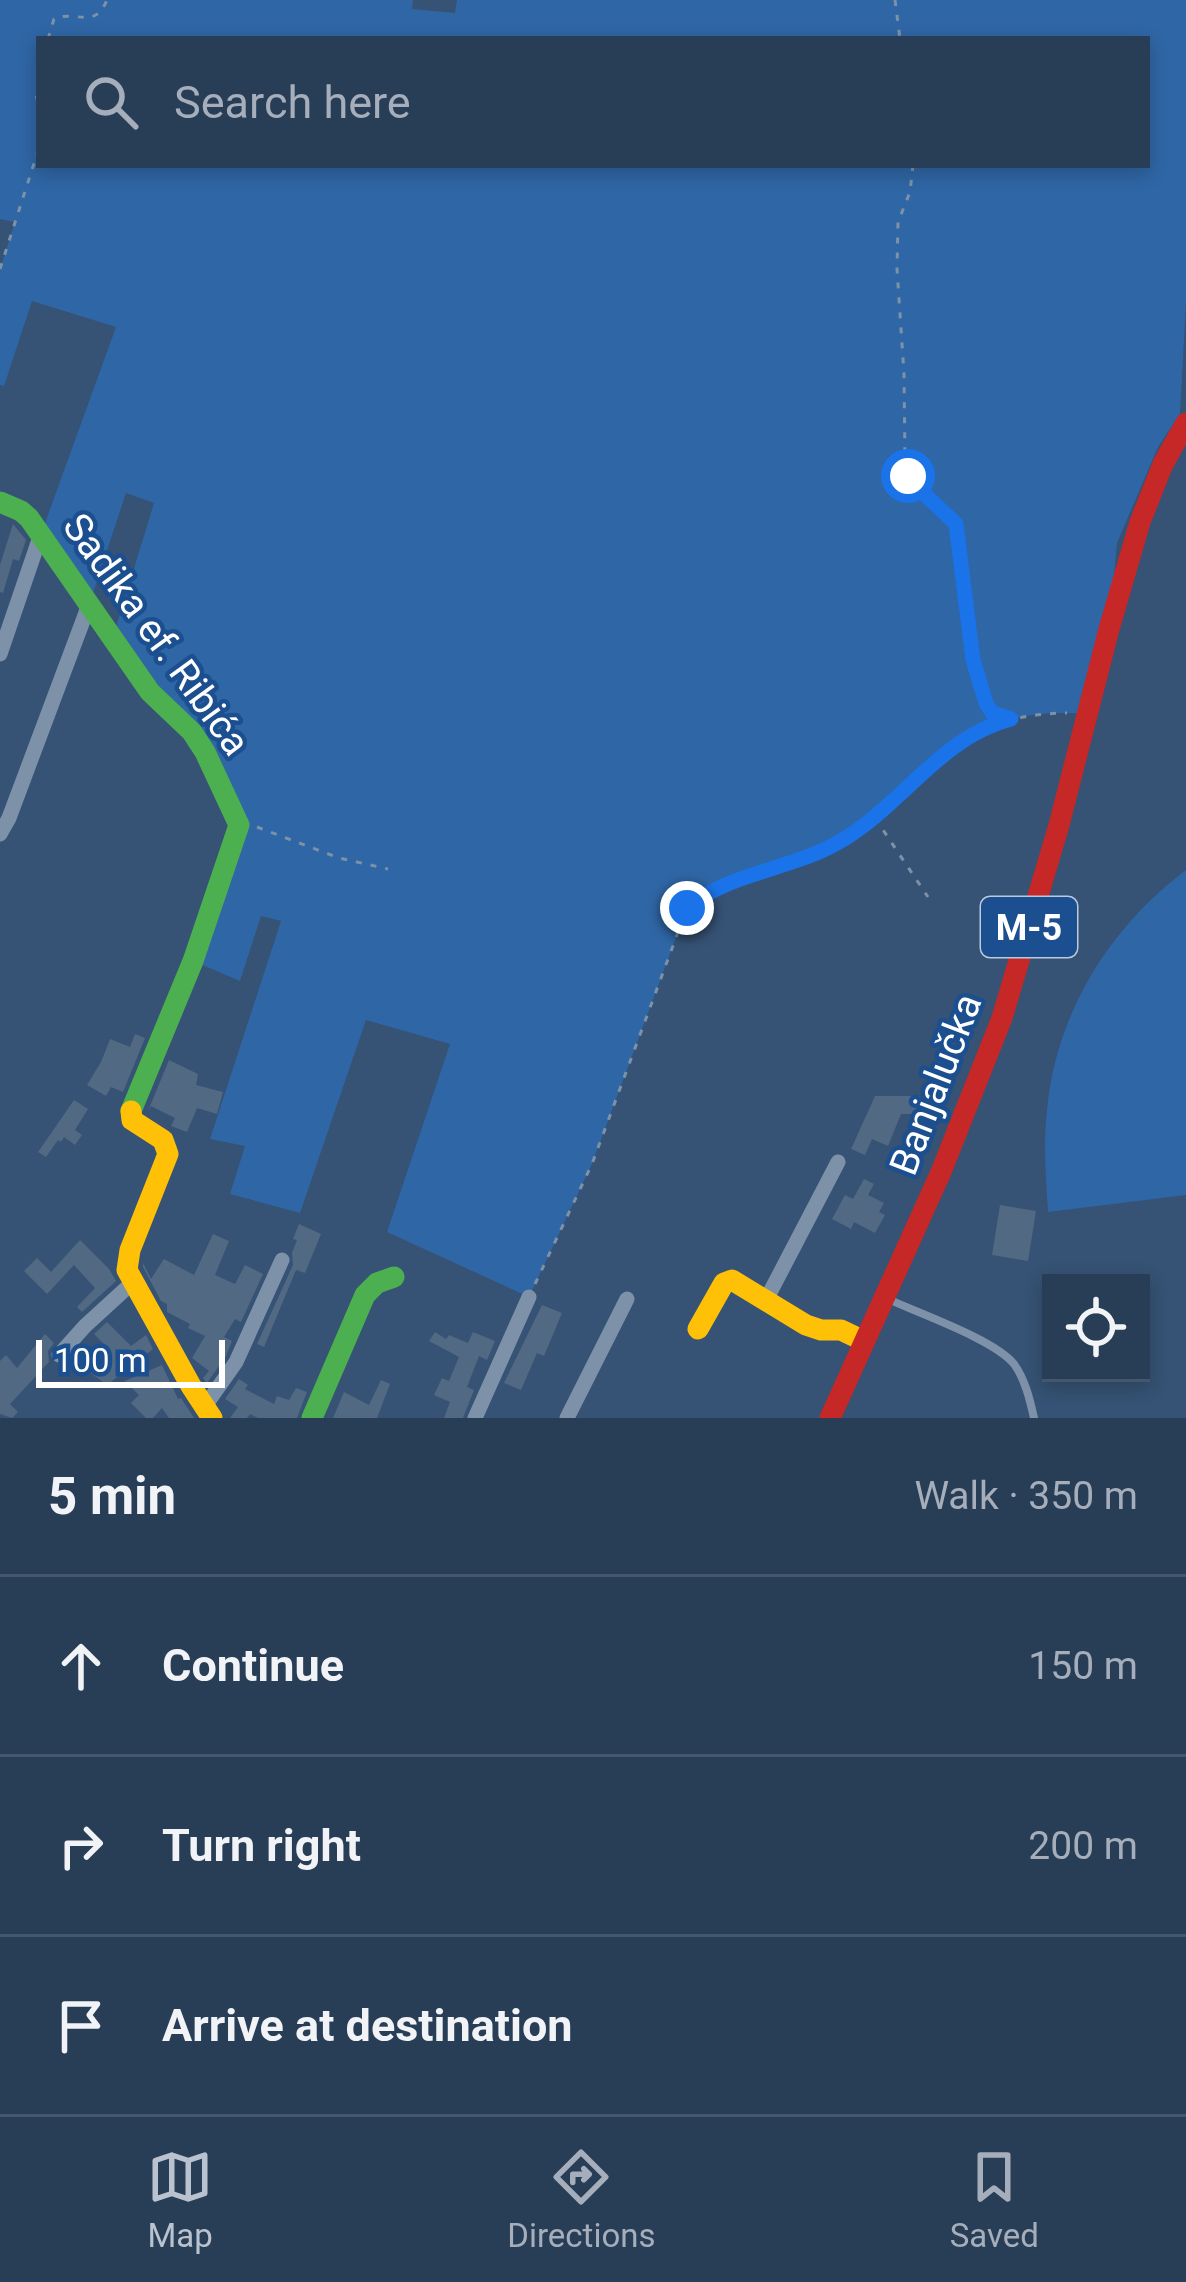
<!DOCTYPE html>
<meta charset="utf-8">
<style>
:root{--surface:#283e57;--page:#344961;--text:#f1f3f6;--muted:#a5aeba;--line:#44576d;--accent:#b9c2ce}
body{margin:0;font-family:Roboto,sans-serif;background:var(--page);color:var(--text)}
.controls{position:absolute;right:36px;bottom:36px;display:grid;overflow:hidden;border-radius:0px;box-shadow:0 6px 18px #0003}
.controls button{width:108px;height:108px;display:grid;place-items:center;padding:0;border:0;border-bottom:3px solid var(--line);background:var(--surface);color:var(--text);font:60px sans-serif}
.scale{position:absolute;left:36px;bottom:30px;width:189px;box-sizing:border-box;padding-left:12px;border:6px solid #fff;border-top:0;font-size:33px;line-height:42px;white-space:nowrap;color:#fff;-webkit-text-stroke:9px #1b4f8f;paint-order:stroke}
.stop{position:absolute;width:36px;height:36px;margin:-27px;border:9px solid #1a73e8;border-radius:50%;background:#fff}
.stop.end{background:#1a73e8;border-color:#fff;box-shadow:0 3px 12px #0008}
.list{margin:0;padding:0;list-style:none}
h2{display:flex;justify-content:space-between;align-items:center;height:156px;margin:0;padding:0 48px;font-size:51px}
h2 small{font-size:39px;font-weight:400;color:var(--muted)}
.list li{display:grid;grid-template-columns:78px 1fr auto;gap:36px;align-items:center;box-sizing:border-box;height:180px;padding:0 48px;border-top:3px solid var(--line)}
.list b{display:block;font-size:45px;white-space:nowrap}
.list em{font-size:39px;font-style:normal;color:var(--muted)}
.icon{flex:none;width:66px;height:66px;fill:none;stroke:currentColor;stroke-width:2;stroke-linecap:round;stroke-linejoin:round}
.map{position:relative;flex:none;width:1186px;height:1418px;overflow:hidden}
.search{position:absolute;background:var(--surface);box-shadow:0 6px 18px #0003;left:36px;right:36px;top:36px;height:132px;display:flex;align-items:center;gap:30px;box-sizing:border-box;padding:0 42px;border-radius:0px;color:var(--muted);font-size:45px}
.sheet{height:696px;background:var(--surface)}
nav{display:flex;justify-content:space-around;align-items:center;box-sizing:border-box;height:168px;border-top:3px solid var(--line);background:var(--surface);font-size:33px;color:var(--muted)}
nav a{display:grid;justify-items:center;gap:6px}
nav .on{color:var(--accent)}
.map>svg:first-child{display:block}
.green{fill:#2f66a5;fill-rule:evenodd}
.building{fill:#526984}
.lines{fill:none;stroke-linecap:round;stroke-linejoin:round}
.path{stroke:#7d92a8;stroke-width:3;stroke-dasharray:6 9;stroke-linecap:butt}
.lane{stroke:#7d92a8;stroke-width:8}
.street{stroke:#7d92a8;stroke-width:15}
.fast{stroke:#4caf50;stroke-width:21}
.slow{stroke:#ffc107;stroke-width:21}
.jam{stroke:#c62828;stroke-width:21}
.route{stroke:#1a73e8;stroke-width:15}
.labels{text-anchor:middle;stroke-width:9;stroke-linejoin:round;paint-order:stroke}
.shield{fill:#1b4f8f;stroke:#bbcadd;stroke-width:3}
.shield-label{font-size:36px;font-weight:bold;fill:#fff}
.street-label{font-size:39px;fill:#fff;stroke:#1b4f8f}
</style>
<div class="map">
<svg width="1186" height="1418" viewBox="0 0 1186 1418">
<rect width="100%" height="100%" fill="#365274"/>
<!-- green -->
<g class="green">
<path d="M0 0H413L412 9 455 13 457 0H1186V303L1180 414 1158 447 1117 543 1109 629 1087 714C991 707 959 742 891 801 875 815 859 831 840 842 792 870 730 871 687 908L592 1164 529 1297 387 1232 450 1044 366 1020 300 1213 230 1194 245 1146 210 1139 281 921 261 916 240 981 193 961 239 824 224 789 112 640 154 503 126 493 90 602 41 534 116 327 32 301 4 386 0 385V269L15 222 0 219ZM39 39H1147V165H39Z"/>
<path d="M1186 870V1195L1048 1212C1046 1178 1043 1144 1047 1110 1056 1013 1109 928 1186 870Z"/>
</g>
<!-- building -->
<g class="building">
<polygon points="13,524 26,540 19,561 13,559 3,593 0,592 0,565"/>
<polygon points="135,1034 145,1038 123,1092 111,1087 106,1096 87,1085 101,1062 110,1039 130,1047"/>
<polygon points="169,1060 198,1074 196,1085 223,1092 217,1114 197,1108 187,1132 171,1126 175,1118 151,1106 148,1111"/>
<polygon points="875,1096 920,1096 921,1114 901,1114 888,1146 872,1139 865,1155 851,1149"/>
<polygon points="74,1100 88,1109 75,1130 82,1135 75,1145 64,1137 61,1142 58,1140 46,1157 38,1152"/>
<polygon points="864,1179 874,1184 868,1195 884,1203 879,1212 885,1215 875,1233 854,1222 851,1229 832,1219 845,1195 853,1199"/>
<polygon points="1000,1205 1036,1211 1028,1261 992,1255"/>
<polygon points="299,1224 321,1234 305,1273 296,1270 264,1347 257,1344 293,1265 292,1253 297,1240 293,1239"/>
<polygon points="213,1234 229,1241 215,1275 235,1284 245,1265 263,1274 241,1322 235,1319 224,1337 232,1341 226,1356 207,1383 203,1378 209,1371 192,1358 205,1336 188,1328 190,1324 167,1312 167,1304 161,1301 143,1267 143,1263 151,1279 164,1259 194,1275"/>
<polygon points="80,1240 109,1269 116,1281 82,1312 77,1307 95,1288 74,1265 47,1294 24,1271 37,1258 51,1272"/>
<polygon points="542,1305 562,1313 544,1356 537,1353 521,1390 504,1383"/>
<polygon points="107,1322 131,1346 146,1335 153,1349 107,1385 88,1371 107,1347 94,1334"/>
<polygon points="435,1332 446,1339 449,1335 468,1343 473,1332 495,1341 487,1360 479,1356 467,1387 474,1390 463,1418 444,1418 450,1402 434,1395 442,1378 449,1381 459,1357 429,1341"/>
<polygon points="45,1334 54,1343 48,1351 49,1362 10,1404 18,1412 12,1418 0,1414 0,1361 6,1355 17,1368"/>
<polygon points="162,1365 178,1399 181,1398 194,1418 169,1418 162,1408 153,1418 146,1418 131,1403 139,1395 125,1381"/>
<polygon points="239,1379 248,1385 245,1389 274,1404 277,1396 289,1400 296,1388 307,1392 297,1418 258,1418 250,1414 247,1418 230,1418 238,1407 225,1399"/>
<polygon points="381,1380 390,1384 377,1418 333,1418 344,1392 369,1405"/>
</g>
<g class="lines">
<!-- path -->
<g class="path">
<polyline points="895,0 900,39"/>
<path d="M48 39 54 19C76 9 94 31 107 0"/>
<polyline points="39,81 36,94 39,108"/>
<polyline points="913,165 910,192 898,222 897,269 904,374 905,461 913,485 955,524 973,660 986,703 992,713 1009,719"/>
<polyline points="0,269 39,148"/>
<polyline points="875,818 928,897"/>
<polyline points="257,827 339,858 388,869"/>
<path d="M535 1284 592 1164 687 908C730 871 791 870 840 842 858 832 875 816 890 802 951 749 980 714 1067 713"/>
</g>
<!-- lane -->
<path class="lane" d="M886 1298C917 1313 994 1339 1014 1364 1025 1379 1030 1400 1034 1418"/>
<!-- street -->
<g class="street">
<polyline points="0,654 41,534"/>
<polyline points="0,834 9,818 90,602"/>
<polyline points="765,1302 838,1162"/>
<polyline points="59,1355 85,1326 132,1283"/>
<polyline points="205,1406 236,1362 282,1260"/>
<polyline points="475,1418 529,1297"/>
<polyline points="567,1418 627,1299"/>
</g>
<!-- fast -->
<g class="fast">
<polyline points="0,502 21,511 29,518 150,692 192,732 205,752 239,825 193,961 131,1111"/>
<polyline points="312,1418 365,1295 377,1283 394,1277"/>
</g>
<!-- slow -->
<g class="slow">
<polyline points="131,1111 132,1120 163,1140 168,1154 130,1250 127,1270 191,1386 212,1418"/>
<polyline points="698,1329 724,1283 732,1280 806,1325 821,1330 841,1330 864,1341"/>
</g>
<!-- jam -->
<polyline class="jam" points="830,1418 941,1172 1002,1018 1059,825 1109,629 1140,522 1163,464 1186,423"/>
</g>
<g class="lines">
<!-- route -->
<path class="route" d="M687 908C730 872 791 870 839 842 901 807 940 737 1011 719L992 713 986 703 973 660 956 524 914 484 908 476"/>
</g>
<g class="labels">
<!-- shield labels -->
<rect class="shield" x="981" y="897" width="96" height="60" rx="9"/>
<g class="shield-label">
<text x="1029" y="940">M-5</text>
</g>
<!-- street labels -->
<g class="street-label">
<text transform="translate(157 634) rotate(54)" y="14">Sadika ef. Ribića</text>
<text transform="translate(935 1084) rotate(-69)" y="14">Banjalučka</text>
</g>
</g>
</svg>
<div class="controls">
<button><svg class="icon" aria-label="locate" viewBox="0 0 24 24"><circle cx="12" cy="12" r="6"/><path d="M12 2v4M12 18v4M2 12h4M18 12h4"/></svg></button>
</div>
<div class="scale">100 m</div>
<div class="stop" style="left:908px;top:476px"></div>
<div class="stop end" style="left:687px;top:908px"></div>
<div class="search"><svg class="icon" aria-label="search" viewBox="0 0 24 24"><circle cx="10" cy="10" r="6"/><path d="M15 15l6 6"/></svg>Search here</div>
</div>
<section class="sheet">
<h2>5 min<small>Walk · 350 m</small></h2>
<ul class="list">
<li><svg class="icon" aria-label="ahead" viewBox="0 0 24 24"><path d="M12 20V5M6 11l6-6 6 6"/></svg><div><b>Continue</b></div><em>150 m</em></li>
<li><svg class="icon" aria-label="right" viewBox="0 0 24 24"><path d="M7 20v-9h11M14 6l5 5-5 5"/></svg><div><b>Turn right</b></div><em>200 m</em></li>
<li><svg class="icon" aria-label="arrive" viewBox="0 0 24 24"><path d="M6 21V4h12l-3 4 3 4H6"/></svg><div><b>Arrive at destination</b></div></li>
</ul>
</section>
<nav>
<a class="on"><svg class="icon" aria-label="map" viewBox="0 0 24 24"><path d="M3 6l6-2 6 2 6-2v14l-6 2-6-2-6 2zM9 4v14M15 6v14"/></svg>Map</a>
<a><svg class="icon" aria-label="directions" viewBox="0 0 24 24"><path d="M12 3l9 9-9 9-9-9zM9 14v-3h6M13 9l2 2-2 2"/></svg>Directions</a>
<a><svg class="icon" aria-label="saved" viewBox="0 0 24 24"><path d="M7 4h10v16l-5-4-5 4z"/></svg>Saved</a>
</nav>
